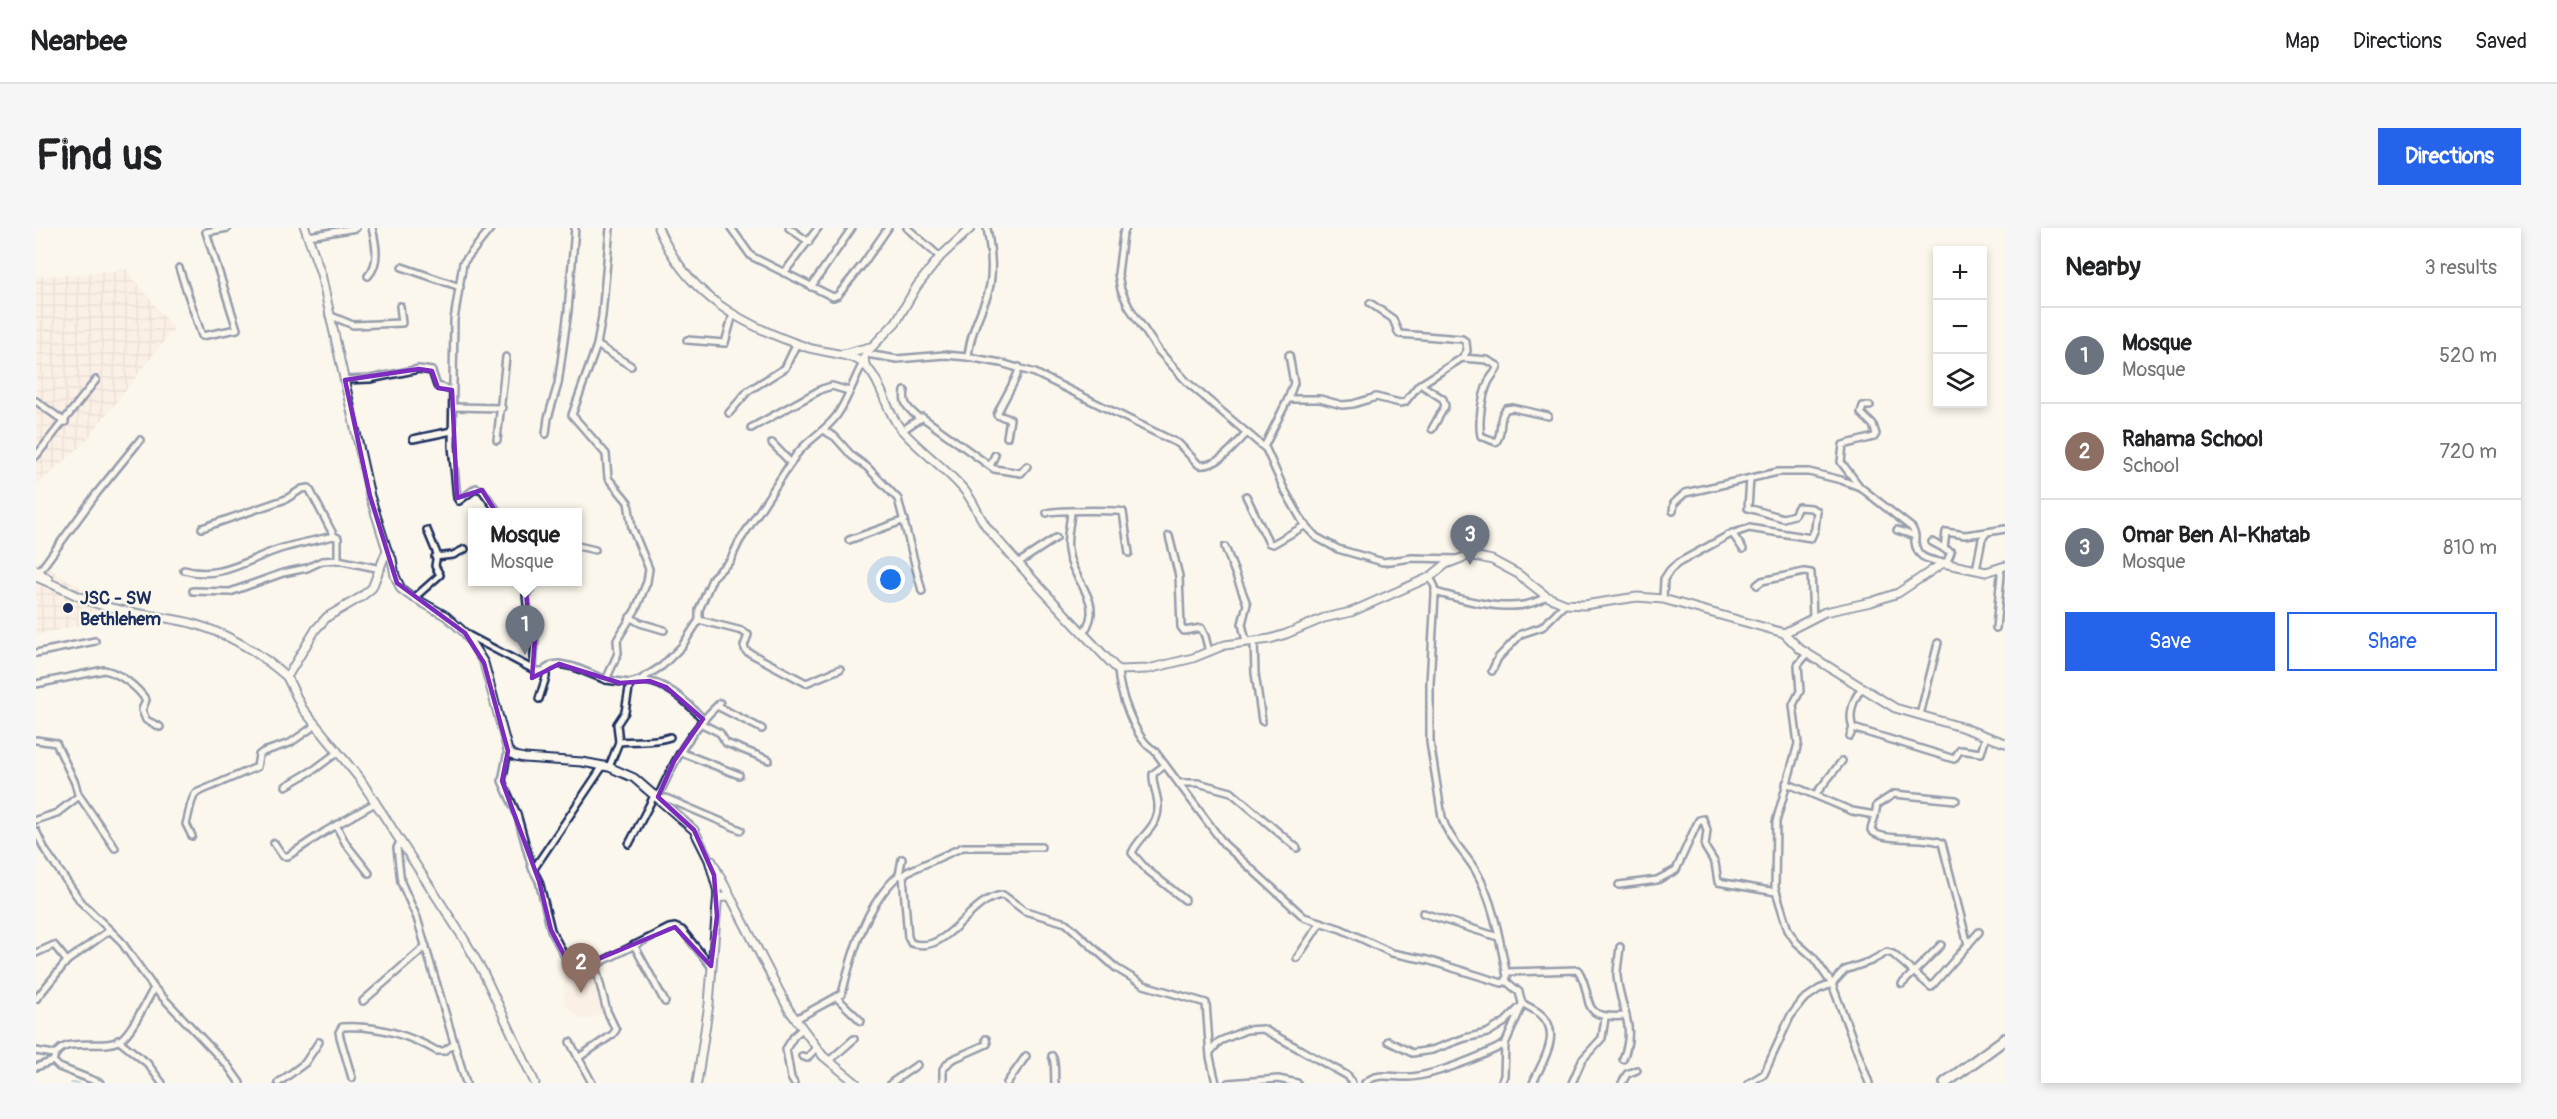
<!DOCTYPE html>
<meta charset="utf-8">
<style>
:root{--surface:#fff;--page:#f6f6f6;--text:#202124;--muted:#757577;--line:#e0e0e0;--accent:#2563eb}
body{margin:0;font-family:Pangolin,sans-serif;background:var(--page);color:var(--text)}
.controls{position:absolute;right:18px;top:18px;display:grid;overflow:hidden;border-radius:0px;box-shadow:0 3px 9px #0003}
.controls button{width:54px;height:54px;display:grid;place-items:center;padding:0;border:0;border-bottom:2px solid var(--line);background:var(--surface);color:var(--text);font:30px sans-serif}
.you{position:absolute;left:855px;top:352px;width:21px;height:21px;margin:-15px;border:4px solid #fff;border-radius:50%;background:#1a73e8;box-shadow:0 0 0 9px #1a73e833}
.badge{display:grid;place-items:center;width:39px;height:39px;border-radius:50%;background:var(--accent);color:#fff;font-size:20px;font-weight:700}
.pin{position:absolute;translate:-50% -50px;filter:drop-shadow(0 2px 3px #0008)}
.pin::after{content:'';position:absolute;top:32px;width:21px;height:18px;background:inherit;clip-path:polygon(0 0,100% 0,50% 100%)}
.popup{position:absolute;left:432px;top:280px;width:114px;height:78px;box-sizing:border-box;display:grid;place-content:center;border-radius:0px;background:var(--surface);filter:drop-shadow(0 2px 4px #0005);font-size:20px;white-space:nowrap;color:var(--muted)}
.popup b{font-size:22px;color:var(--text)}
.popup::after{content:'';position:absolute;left:50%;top:100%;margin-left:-12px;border:12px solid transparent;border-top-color:var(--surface)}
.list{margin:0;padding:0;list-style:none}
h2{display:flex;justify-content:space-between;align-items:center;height:78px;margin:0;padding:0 24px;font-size:26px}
h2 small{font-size:20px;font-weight:400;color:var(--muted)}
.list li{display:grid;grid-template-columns:39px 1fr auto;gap:18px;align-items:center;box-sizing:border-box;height:96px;padding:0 24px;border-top:2px solid var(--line)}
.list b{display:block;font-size:22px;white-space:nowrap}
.list p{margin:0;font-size:20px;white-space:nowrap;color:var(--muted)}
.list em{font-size:20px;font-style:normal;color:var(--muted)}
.actions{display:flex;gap:12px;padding:18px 24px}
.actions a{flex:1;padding:14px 0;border:2px solid var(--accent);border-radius:0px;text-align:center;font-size:21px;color:var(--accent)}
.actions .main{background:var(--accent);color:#fff}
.icon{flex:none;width:33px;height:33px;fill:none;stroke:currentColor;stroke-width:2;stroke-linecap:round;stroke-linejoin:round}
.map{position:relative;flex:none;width:1969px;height:855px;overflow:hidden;border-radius:0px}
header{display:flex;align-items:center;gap:36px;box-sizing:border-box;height:84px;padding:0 30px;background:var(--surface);border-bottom:2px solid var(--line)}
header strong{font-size:28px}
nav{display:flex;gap:33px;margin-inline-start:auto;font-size:21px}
.intro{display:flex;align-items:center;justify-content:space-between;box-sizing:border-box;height:144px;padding:0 36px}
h1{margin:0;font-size:42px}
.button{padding:15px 27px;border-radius:0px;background:var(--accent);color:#fff;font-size:21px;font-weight:700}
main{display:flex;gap:36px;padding:0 36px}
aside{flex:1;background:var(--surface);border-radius:0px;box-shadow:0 3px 9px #0003}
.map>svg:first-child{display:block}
.built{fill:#fae6dc}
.industrial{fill:url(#industrial-grid)}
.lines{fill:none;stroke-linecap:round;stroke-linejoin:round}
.stream{stroke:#628db6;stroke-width:1.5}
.minor-casing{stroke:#1b2f5e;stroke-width:10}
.tertiary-casing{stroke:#1b2f5e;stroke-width:11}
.primary-casing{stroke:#1b2f5e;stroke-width:14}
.minor{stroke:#fbf7ec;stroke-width:5}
.tertiary{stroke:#fbf7ec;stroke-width:7}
.primary{stroke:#fbf7ec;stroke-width:9}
.marked{fill:none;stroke:#7b2cbf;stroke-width:4.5;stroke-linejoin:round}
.poi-dot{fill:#1b2f5e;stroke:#fbf7ec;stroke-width:2}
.labels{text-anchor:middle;stroke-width:5;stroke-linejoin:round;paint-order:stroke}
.poi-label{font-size:18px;font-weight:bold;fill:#1b2f5e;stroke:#fbf7ec;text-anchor:start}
</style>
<header>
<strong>Nearbee</strong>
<nav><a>Map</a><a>Directions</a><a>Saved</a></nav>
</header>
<div class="intro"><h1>Find us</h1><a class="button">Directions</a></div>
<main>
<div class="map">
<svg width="1969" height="855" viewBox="0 0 1969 855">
<defs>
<pattern id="industrial-grid" width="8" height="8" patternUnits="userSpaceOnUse" patternTransform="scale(1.5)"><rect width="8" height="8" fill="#fae6dc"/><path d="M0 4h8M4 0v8" fill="none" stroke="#d6c6bf"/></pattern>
</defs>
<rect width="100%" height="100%" fill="#fbf7ec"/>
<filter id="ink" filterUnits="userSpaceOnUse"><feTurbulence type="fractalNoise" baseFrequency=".0167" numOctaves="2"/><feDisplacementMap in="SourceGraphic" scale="12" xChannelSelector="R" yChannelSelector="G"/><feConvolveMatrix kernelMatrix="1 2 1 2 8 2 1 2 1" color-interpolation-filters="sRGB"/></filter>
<g filter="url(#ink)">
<!-- built -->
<polygon class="built" points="551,739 560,742 560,759 566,784 558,790 545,792 528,775 528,753 532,746"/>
<!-- industrial -->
<g class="industrial">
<polygon points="91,42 138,101 49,214 0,258 0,49"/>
<polygon points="0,333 86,384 54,395 0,407"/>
</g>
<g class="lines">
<!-- stream -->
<polyline class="stream" points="35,855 43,855"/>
<!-- minor casing -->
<g class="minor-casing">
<g id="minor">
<polyline points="455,0 427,35 418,92 416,218 421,270 423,273 440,260 446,262 462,284"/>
<polyline points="695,0 715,28 797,69 802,67 827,36 852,0"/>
<polyline points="753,0 773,14"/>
<polyline points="871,0 904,29"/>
<polyline points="1090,0 1087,6 1082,46 1085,62 1093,79 1122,122 1152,155 1230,221 1248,261 1268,296 1280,309 1302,321 1347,334 1376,330 1421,331"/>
<polyline points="273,8 320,0"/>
<polyline points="366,39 424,59"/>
<polyline points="143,40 166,108 201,101 170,4 192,0"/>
<polyline points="748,45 782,0"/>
<path d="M332 48C344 35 340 16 336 0"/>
<polyline points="775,59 816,0"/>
<polyline points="1334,75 1357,91 1363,106 1426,111 1430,114 1431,123 1426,130"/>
<polyline points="293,87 317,97 366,95 364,78"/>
<polyline points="651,112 689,115 697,86"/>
<polyline points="561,117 595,138"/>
<path d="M830 126 861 131 908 127 932 129 965 135 999 145 1143 216 1163 237C1183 239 1198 218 1211 205"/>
<path d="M932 129C934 108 942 90 950 71 959 49 955 22 951 0"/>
<polyline points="309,152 334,151 383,141 396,143 401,158 416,162"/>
<polyline points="1384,156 1407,171 1409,178 1396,201"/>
<path d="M869 163C866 177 874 182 884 191"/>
<polyline points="1252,171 1258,155 1253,127"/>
<polyline points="0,173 29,194"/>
<path d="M1834 178H1827L1825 185 1837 197 1840 206 1838 209 1807 217 1805 234 1824 259 1876 300C1879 305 1879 308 1879 314 1881 331 1892 331 1907 335"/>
<polyline points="417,179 466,180"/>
<polyline points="693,185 712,163 749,140 761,115"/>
<polyline points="715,200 786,161 796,158 813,163"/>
<polyline points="787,202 799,209 816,228 831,239 862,271 886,363"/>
<polyline points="867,202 886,189 958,241 985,245 991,238"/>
<polyline points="510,206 512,190 522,156 532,83 539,0"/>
<path d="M971 209 974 191 961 187C965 175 984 147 983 139"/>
<polyline points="377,211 416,203"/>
<polyline points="461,212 470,129"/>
<polyline points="736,215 755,235"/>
<path d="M1228 219 1252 171H1284L1306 177 1317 176 1340 169 1364 175 1369 174 1382 158 1426 130 1451 132 1462 138C1460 145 1454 149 1452 155 1446 168 1442 194 1445 208L1460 214C1468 204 1461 191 1470 181L1477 180 1512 188"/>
<polyline points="0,228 60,152"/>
<polyline points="954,238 959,227"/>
<polyline points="1210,268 1233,315 1237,316 1270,297"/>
<polyline points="1637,283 1638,275 1649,265 1742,244 1773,244 1805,252 1824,259"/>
<path d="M1011 285C1016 282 1078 282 1087 284L1093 325"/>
<path d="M1035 285C1034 296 1030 311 1032 322 1035 353 1071 374 1047 405"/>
<polyline points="166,300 250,271 266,261 273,260 298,308 302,310 302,332"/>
<polyline points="1861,302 1879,308"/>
<polyline points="1696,305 1707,321"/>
<polyline points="1133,308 1143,348 1145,399 1148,403 1165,400 1169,408 1173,424"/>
<polyline points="813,312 869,292"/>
<polyline points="1896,314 1915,324 1910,336"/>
<polyline points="542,318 559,322"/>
<polyline points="1189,319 1211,376 1206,396 1210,413"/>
<polyline points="1908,321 1910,304 1929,307 1951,304"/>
<polyline points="399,329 417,327 429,321"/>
<polyline points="982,335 1020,310"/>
<path d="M148 342C186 353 213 330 247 320 264 315 281 312 298 308"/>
<polyline points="1940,342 1946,311 1951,304 1969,301"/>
<polyline points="3,344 61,265 104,212"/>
<path d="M1394 349 1399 359V367L1394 455V514L1406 589C1412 611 1430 625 1441 645 1458 675 1464 714 1471 748L1470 753"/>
<polyline points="1721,357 1726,353 1768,344 1775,345 1777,389"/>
<polyline points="157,363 194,364 247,345 271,340 286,333 302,332 345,341"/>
<path d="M1399 364C1429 372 1482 389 1510 368"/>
<polyline points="378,370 404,347 399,338 401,326 391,302"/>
<polyline points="1627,371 1628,351 1634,342 1642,335 1693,307 1713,300 1775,310 1779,301 1781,283 1775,280 1762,279 1758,287 1747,290 1712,280 1714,251"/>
<polyline points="594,389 604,395 628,402"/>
<polyline points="663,392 706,403 712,407 708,418 710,423 770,455 804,441"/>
<polyline points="1960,400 1965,347 1964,340"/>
<path d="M430 406 500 443H507L516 437 523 436 538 439 570 452 594 455 604 452 626 438 646 418 663 392V382L677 349 694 333 703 314 760 227C772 211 790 203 801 187 811 173 817 154 825 139L829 137"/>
<polyline points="1218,413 1219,445 1226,493"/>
<polyline points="0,425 59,413"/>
<polyline points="1771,426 1762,437 1764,463 1757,477 1762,516 1740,594 1739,660 1752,702 1760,714 1777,729 1796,756 1833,855"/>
<polyline points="497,441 500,396 492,386 490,367 499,354"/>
<path d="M1082 442C1083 463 1099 512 1118 522L1188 616 1268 689 1305 701 1356 725 1391 732 1466 755 1470 753"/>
<polyline points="1456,443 1462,430 1485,406 1506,399 1529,376"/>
<polyline points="570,452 582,425 581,412 600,381 611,354 613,341 596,300 592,274 572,250 570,226 536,187 561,117 566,88 574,0"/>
<path d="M604 452C630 454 649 472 667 491"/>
<path d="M0 456 68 442C84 445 101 459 110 472L106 482 110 492 124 499"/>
<polyline points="503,471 510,449 510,441"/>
<polyline points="681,478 726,501"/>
<polyline points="1884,487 1902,415"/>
<polyline points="664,495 684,505 690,515 733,532"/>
<polyline points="1817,500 1918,531 1924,522 1945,525 1950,508"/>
<path d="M1814 508 1817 500C1812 487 1817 471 1826 460"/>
<polyline points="0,512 20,515 39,555 42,566 79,620"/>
<path d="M583 514C599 512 618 515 634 509"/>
<polyline points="472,523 466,553 481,586 496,640 503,653 515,702 536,742 559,737 633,700 639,699 646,702 675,738"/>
<polyline points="644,524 703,547"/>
<path d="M1129 537 1117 546C1116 558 1123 569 1122 580 1122 600 1103 608 1096 625L1110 641 1149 672"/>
<polyline points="573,539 583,514 581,496 589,484 594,455"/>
<polyline points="1143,555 1162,555 1195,564 1261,620"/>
<path d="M1750 555 1816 583 1839 587 1835 602C1845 615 1889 607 1906 615L1932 717"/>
<polyline points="250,558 279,541 302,524"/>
<polyline points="1779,567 1806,533"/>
<path d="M622 569C638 533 655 501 684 475"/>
<polyline points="625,571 630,570 705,602"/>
<polyline points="1839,587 1841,577 1858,566 1920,572"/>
<polyline points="0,592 21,585 43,568"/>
<polyline points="300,597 310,616 333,645"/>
<polyline points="0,603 9,622 45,674 84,712 118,760 192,838 204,855"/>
<path d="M156 608 150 596C153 587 154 572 160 565L221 539 223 527 227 524 254 515 280 497"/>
<polyline points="364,614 361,620 365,654 381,690 430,855"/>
<polyline points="238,615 247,628 252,628 290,603 339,575"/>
<polyline points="593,616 619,566"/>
<polyline points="497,642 567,538"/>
<polyline points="863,647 866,631"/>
<path d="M867 648 872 709 875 715C913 728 932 670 967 667L989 683 1030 695 1080 740 1108 757 1170 775 1174 829 1180 855"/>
<polyline points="1583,657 1621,652 1640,642 1660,598 1663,592 1667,591 1671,602 1669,619 1679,635 1682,654 1740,664"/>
<polyline points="1387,685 1462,709"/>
<polyline points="598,717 629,774"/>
<path d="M1584 719C1583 729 1581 739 1581 748 1584 782 1601 796 1587 831"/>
<polyline points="0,725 18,717 31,733"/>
<polyline points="1261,730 1285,694"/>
<path d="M1470 744 1542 742C1560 770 1539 792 1590 788"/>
<path d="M1470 753 1483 764 1486 775C1492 779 1498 781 1503 785 1528 804 1506 834 1497 855"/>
<polyline points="1866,756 1905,717"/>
<polyline points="800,769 825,793"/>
<polyline points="0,771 31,733 74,702"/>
<polyline points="327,773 390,718"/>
<path d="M760 791 806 766C816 725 830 676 863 647L867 648 871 644 927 619H1005"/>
<polyline points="82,812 111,835 126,855"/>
<polyline points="1352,813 1376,825 1396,822 1429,810 1451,805 1469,794 1485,778"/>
<polyline points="534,814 556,855"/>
<polyline points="0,823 18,826"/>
<polyline points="1174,824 1184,813 1210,802 1227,801 1312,848 1316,855"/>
<polyline points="766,828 771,830 780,820"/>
<path d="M1016 828C1020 834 1018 847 1019 855"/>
<polyline points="542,830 576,807 580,802 571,783 559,737"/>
<polyline points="17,833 23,839 64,855"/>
<polyline points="793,833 818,811"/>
<path d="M0 839 17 833C24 804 65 824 84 812 96 804 110 774 118 760"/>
<path d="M316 850 304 809 303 804 306 799C341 797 371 806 401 823H408L418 816"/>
<polyline points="242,855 269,835 283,814"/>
<polyline points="758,855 755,850 750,821 758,808 766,801"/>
<polyline points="855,855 881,837"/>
<polyline points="907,855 907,841 915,832 951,816 950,811"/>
<polyline points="971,855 990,828"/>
<polyline points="1192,855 1242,851 1261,855"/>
<path d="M1329 855C1342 843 1357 850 1373 849 1397 848 1447 828 1469 816"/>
<polyline points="1465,855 1468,848 1469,816 1485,780"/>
<polyline points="1536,855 1546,832 1566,810 1569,790"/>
<polyline points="1586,855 1591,846 1601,842"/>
<polyline points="1713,855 1728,846 1754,789 1767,772 1783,761 1796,756 1809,742 1835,733 1851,724 1857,726 1895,759 1943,704"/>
</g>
</g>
<!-- tertiary casing -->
<g class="tertiary-casing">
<g id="tertiary">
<polyline points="269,0 285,46 334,268 351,322 356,331 359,348 365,361 373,367 410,388 429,405 448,435 472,523 479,528 488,530 546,534 573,539 598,550 658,602 673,632 682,664 673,776 661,855"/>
<path d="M622 0C652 68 705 97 773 120 787 124 815 126 825 134 846 150 848 180 864 200 884 223 910 240 929 263 939 275 943 290 953 302 994 350 1038 396 1082 442L1112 441 1157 430 1189 417 1234 411 1250 406 1288 390 1315 384 1394 349 1410 336 1431 328H1438L1456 332 1482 346 1510 368 1529 376 1548 377 1601 369 1627 371 1748 405 1764 421 1859 480 1925 499 1969 515"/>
<polyline points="807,126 834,119"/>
<polyline points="829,137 828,129 831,124 860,94 881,58 904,29 935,0"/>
<polyline points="351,322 336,360 325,369 291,389 280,401 251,449 266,480 324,551 428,711 447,744 499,855"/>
<polyline points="0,342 12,351"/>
<path d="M0 349C23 358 44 371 68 378 96 386 126 388 155 395 191 405 223 424 251 449"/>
<polyline points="1748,405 1789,384 1835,374 1862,365 1907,335 1950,344 1969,338"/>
<polyline points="676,633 753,782 787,828 820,855"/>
<circle cx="687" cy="664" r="5.5"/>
</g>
</g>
<!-- primary casing -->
<g class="primary-casing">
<polyline id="primary" points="1909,855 1969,811"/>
</g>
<!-- minor -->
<use href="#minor" class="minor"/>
<!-- tertiary -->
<use href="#tertiary" class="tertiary"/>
<!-- primary -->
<use href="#primary" class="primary"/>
</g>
</g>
<!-- marked area -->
<path d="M0 0H1969V855H0ZM383 141 396 143 402 160 416 162 421 270 446 262 497 344V358L490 364 492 386 500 396 496 450 523 436 584 455 614 453 630 459 667 491 638 533 622 569 658 602 678 647 681 688 675 738 639 699 536 742 515 702 503 653 466 553 472 523 448 435 429 405 361 355 334 268 309 152Z" fill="#fbf7ec" fill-opacity=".55" fill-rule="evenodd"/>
<path class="marked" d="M383 141 396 143 402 160 416 162 421 270 446 262 497 344V358L490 364 492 386 500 396 496 450 523 436 584 455 614 453 630 459 667 491 638 533 622 569 658 602 678 647 681 688 675 738 639 699 536 742 515 702 503 653 466 553 472 523 448 435 429 405 361 355 334 268 309 152Z"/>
<!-- markers -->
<circle class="poi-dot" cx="32" cy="380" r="6"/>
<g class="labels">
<!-- poi labels -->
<g class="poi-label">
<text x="44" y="376">JSC - SW<tspan x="44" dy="21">Bethlehem</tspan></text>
</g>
</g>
</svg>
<div class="controls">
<button>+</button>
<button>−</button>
<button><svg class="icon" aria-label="layers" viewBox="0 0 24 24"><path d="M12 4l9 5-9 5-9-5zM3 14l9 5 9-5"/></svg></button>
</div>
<div class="you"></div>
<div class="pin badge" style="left:489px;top:427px;background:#6b7280">1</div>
<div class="popup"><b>Mosque</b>Mosque</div>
<div class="pin badge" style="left:545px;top:765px;background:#8d6e63">2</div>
<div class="pin badge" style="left:1434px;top:337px;background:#6b7280">3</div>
</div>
<aside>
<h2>Nearby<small>3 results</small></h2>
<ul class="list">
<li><span class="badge" style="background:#6b7280">1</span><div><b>Mosque</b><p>Mosque</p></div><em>520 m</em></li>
<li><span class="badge" style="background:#8d6e63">2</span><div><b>Rahama School</b><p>School</p></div><em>720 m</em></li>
<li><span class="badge" style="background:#6b7280">3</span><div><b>Omar Ben Al-Khatab</b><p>Mosque</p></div><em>810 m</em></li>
</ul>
<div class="actions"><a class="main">Save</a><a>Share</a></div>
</aside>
</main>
